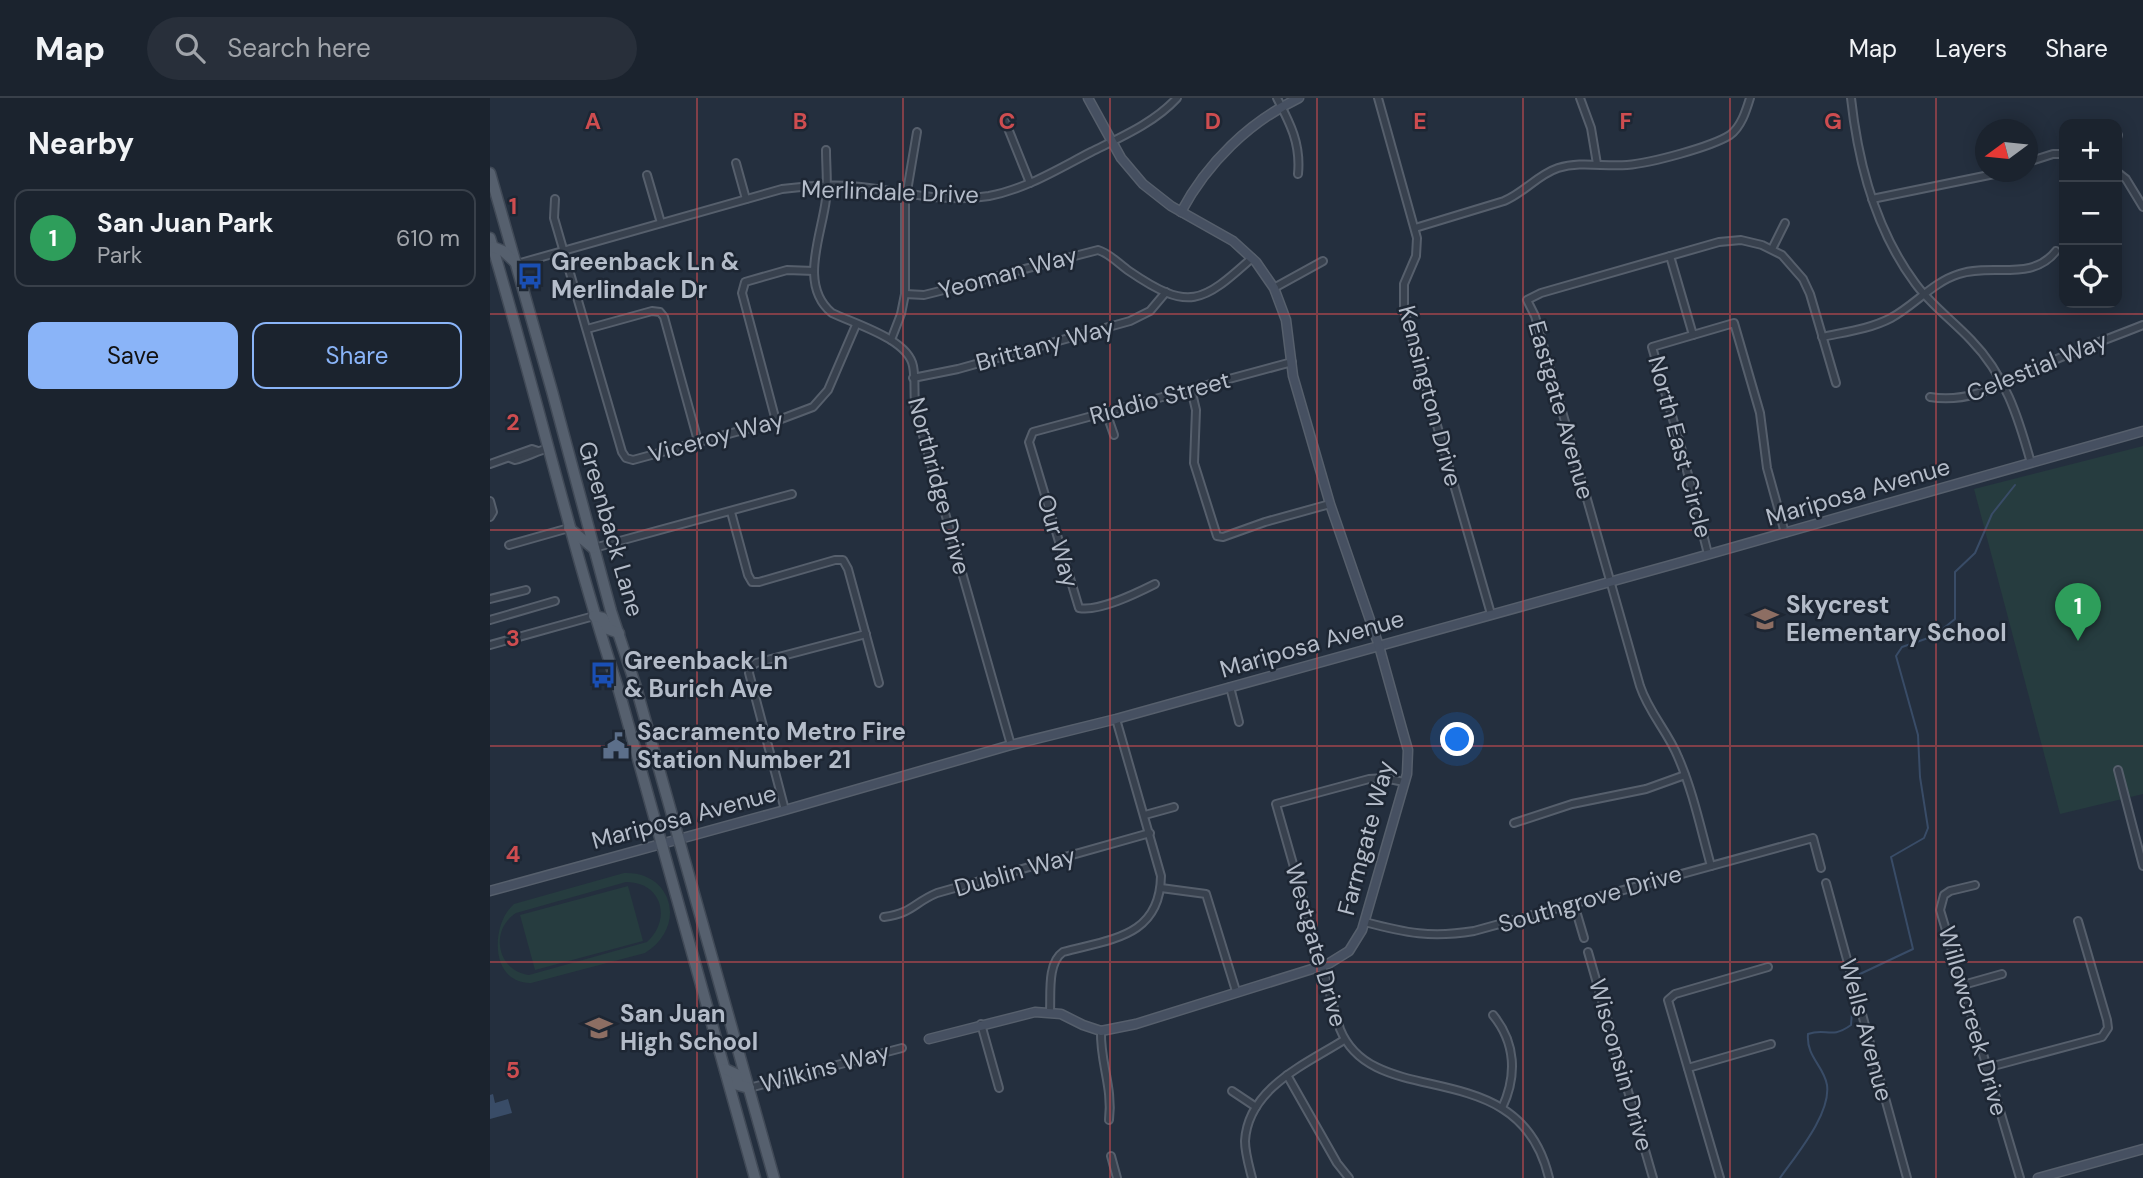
<!DOCTYPE html>
<meta charset="utf-8">
<style>
:root{--surface:#1b232e;--page:#282f3a;--text:#f1f3f6;--muted:#a0a4aa;--line:#39404a;--accent:#8ab4f8}
body{margin:0;font-family:"DM Sans",sans-serif;background:var(--page);color:var(--text)}
.controls{position:absolute;right:21px;top:21px;display:grid;overflow:hidden;border-radius:14px;box-shadow:0 4px 18px #0003}
.controls button{width:63px;height:63px;display:grid;place-items:center;padding:0;border:0;border-bottom:2px solid var(--line);background:var(--surface);color:var(--text);font:35px sans-serif}
.compass{position:absolute;left:1485px;top:21px;width:63px;height:63px;border-radius:50%;background:var(--surface);box-shadow:0 4px 18px #0003;rotate:255deg}
.you{position:absolute;left:968px;top:642px;width:24px;height:24px;margin:-18px;border:5px solid #fff;border-radius:50%;background:#1a73e8;box-shadow:0 0 0 10px #1a73e833}
.badge{display:grid;place-items:center;width:46px;height:46px;border-radius:50%;background:var(--accent);color:#fff;font-size:23px;font-weight:700}
.pin{position:absolute;translate:-50% -58px;filter:drop-shadow(0 2px 4px #0008)}
.pin::after{content:'';position:absolute;top:37px;width:24px;height:21px;background:inherit;clip-path:polygon(0 0,100% 0,50% 100%)}
.list{margin:0;padding:0;list-style:none}
h2{display:flex;justify-content:space-between;align-items:center;height:91px;margin:0;padding:0 28px;font-size:30px}
h2 small{font-size:23px;font-weight:400;color:var(--muted)}
.list li{display:grid;grid-template-columns:46px 1fr auto;gap:21px;align-items:center;box-sizing:border-box;height:98px;margin:0 14px 14px;padding:0 14px;border:2px solid var(--line);border-radius:14px}
.list b{display:block;font-size:26px;white-space:nowrap}
.list p{margin:0;font-size:23px;white-space:nowrap;color:var(--muted)}
.list em{font-size:23px;font-style:normal;color:var(--muted)}
.actions{display:flex;gap:14px;padding:21px 28px}
.actions a{flex:1;padding:16px 0;border:2px solid var(--accent);border-radius:14px;text-align:center;font-size:24px;color:var(--accent)}
.actions .main{background:var(--accent);color:#111}
.icon{flex:none;width:38px;height:38px;fill:none;stroke:currentColor;stroke-width:2;stroke-linecap:round;stroke-linejoin:round}
.map{position:relative;flex:none;width:1653px;height:1080px;overflow:hidden}
header{display:flex;align-items:center;gap:42px;box-sizing:border-box;height:98px;padding:0 35px;background:var(--surface);border-bottom:2px solid var(--line)}
header strong{font-size:33px}
nav{display:flex;gap:38px;margin-inline-start:auto;font-size:24px}
.search{width:490px;height:63px;background:var(--page);display:flex;align-items:center;gap:18px;box-sizing:border-box;padding:0 24px;border-radius:38px;color:var(--muted);font-size:26px}
main{display:flex}
aside{flex:1;background:var(--surface)}
.map>svg:first-child{display:block}
.green{fill:#263c3f;fill-rule:evenodd}
.water{fill:#394c67}
.lines{fill:none;stroke-linecap:round;stroke-linejoin:round}
.stream{stroke:#394c67;stroke-width:2}
.street-casing{stroke:#565f6c;stroke-width:10}
.secondary-casing{stroke:#565f6c;stroke-width:11}
.primary-casing{stroke:#414a57;stroke-width:13}
.street{stroke:#38414e;stroke-width:6}
.secondary{stroke:#465061;stroke-width:8}
.primary{stroke:#56606e;stroke-width:10}
.grid{fill:none;stroke:#ce4d50;stroke-width:2;stroke-opacity:0.55}
.labels{text-anchor:middle;stroke-width:5;stroke-linejoin:round;paint-order:stroke}
.street-label{font-size:24px;fill:#b4bcc9;stroke:#1d2633}
.poi-label{font-size:24px;font-weight:bold;fill:#b4bcc9;stroke:#1d2633;text-anchor:start}
.grid-label{font-size:23px;text-anchor:middle;font-weight:bold;fill:#ce4d50;stroke:#1d2633;stroke-width:5;stroke-linejoin:round;paint-order:stroke}
</style>
<header>
<strong>Map</strong>
<div class="search"><svg class="icon" aria-label="search" viewBox="0 0 24 24"><circle cx="10" cy="10" r="6"/><path d="M15 15l6 6"/></svg>Search here</div>
<nav><a>Map</a><a>Layers</a><a>Share</a></nav>
</header>
<main>
<aside>
<h2>Nearby<small></small></h2>
<ul class="list">
<li><span class="badge" style="background:#2e9e5b">1</span><div><b>San Juan Park</b><p>Park</p></div><em>610 m</em></li>
</ul>
<div class="actions"><a class="main">Save</a><a>Share</a></div>
</aside>
<div class="map">
<svg width="1653" height="1080" viewBox="0 0 1653 1080">
<rect width="100%" height="100%" fill="#242f3e"/>
<!-- green -->
<g class="green">
<polygon points="1653,348 1653,696 1570,716 1484,391"/>
<path d="M134 775C182 773 198 828 155 855L41 885C0 886 0 827 24 806ZM136 784C172 784 182 821 157 844L39 877C6 872 0 832 26 815Z"/>
<polygon points="138,788 153,843 45,872 30,817"/>
</g>
<!-- water -->
<polygon class="water" points="3,996 5,1005 18,1001 22,1015 0,1021 0,997"/>
<g class="lines">
<!-- stream -->
<g class="stream">
<polyline points="1368,884 1370,876 1423,851 1401,759 1434,740 1438,730 1430,679 1428,637 1406,558 1412,549 1444,538 1465,521 1465,474 1485,455 1502,416 1525,387"/>
<path d="M1290 1080C1306 1057 1341 1016 1337 987 1334 968 1316 959 1318 936 1337 929 1340 942 1361 927L1363 901"/>
</g>
<!-- street casing -->
<g class="street-casing">
<g id="street">
<path d="M787 0C800 25 811 46 808 76"/>
<polyline points="888,0 927,140 926,158 914,186 914,212 1001,516"/>
<polyline points="1090,0 1101,30 1107,66"/>
<path d="M1361 0C1368 65 1385 131 1425 185 1440 206 1462 222 1481 242 1515 277 1528 318 1541 365"/>
<polyline points="515,23 540,85"/>
<polyline points="1627,40 1628,37"/>
<path d="M336 52C336 68 338 86 336 101 332 137 308 187 342 215 365 226 418 241 423 268 426 283 423 298 426 313L521 647"/>
<polyline points="1538,64 1563,56 1574,56"/>
<polyline points="246,65 256,101"/>
<polyline points="1627,74 1636,81 1653,109"/>
<polyline points="157,77 171,125"/>
<polyline points="65,101 64,120 132,354 136,360 143,362 286,323 323,309 338,292 366,227"/>
<polyline points="1382,101 1514,74"/>
<path d="M925 130 1014 103C1034 95 1047 77 1068 70 1091 63 1114 69 1137 67 1161 65 1221 49 1240 37 1251 29 1256 13 1260 0"/>
<polyline points="1282,151 1295,125"/>
<polyline points="1180,158 1203,237"/>
<path d="M27 166 292 91C318 88 345 86 371 89 414 94 455 105 499 98 536 91 568 71 601 54 631 39 664 25 687 0"/>
<polyline points="784,190 833,163"/>
<path d="M415 196 434 197 446 194 608 152C619 155 629 166 639 173 699 214 712 205 762 160"/>
<polyline points="97,231 162,213 170,214 174,219 208,343"/>
<path d="M1332 239C1355 234 1380 231 1401 220 1425 207 1443 184 1469 176 1502 165 1542 184 1566 153"/>
<polyline points="401,242 411,216 415,196 415,105 427,34"/>
<polyline points="423,280 468,271 640,223 660,213 676,194"/>
<polyline points="701,291 706,312 704,365 727,438 733,439 775,424 840,406"/>
<path d="M1440 299C1485 307 1522 279 1562 263 1592 250 1623 239 1653 227"/>
<polyline points="616,314 624,337"/>
<polyline points="286,323 252,195 255,184 297,172 324,173"/>
<path d="M20 360 25 362C37 359 47 353 59 350"/>
<polyline points="0,366 42,351 48,353"/>
<polyline points="0,403 3,414 0,419"/>
<polyline points="241,414 258,477 262,484 269,484 345,462 353,462 358,471 389,585"/>
<polyline points="19,447 79,430"/>
<polyline points="104,450 302,396"/>
<polyline points="1218,456 1191,349 1162,249 1244,225 1270,315 1277,370 1295,435"/>
<path d="M665 486C647 495 609 514 589 510L539 344 543 334 802 264"/>
<polyline points="0,501 36,492"/>
<polyline points="0,522 65,503"/>
<polyline points="0,547 104,518"/>
<polyline points="740,589 749,624"/>
<polyline points="1628,672 1653,768"/>
<path d="M914 684 894 680 879 681 786 706 850 931C884 1016 1029 952 1059 1080"/>
<polyline points="295,712 259,575 260,569 266,565 376,536"/>
<polyline points="655,717 684,709"/>
<polyline points="1024,725 1082,706 1156,691 1195,677"/>
<path d="M1221 768C1211 732 1203 693 1188 659 1178 634 1159 615 1150 588L1045 218 1037 202 1051 195 1229 144 1251 142 1272 147 1292 157 1313 181 1320 196 1346 285"/>
<polyline points="1336,785 1417,1080"/>
<polyline points="1485,787 1460,793 1454,797 1450,812 1530,1080"/>
<polyline points="671,790 716,796 746,893"/>
<polyline points="1084,806 1094,840"/>
<path d="M394 819C423 815 423 805 447 795L660 735"/>
<path d="M875 824C916 835 941 840 984 833L1323 740 1331 770"/>
<polyline points="1098,854 1163,1080"/>
<polyline points="1473,887 1512,876"/>
<path d="M560 913C561 896 557 865 573 854 621 841 670 839 671 778L626 621"/>
<path d="M1003 917C1026 945 1027 978 1012 1010"/>
<polyline points="491,926 509,990"/>
<path d="M611 933C610 965 623 989 619 1022"/>
<polyline points="1198,970 1281,946"/>
<polyline points="1496,970 1612,939 1618,930 1617,922 1588,823"/>
<polyline points="797,977 847,1065 859,1080"/>
<polyline points="259,990 412,950"/>
<polyline points="742,993 766,1009"/>
<polyline points="621,1058 627,1080"/>
<path d="M762 1080C759 1068 755 1055 755 1043 758 990 816 966 854 942"/>
<polyline points="1230,1080 1178,902 1185,896 1278,869"/>
</g>
</g>
<!-- secondary casing -->
<g class="secondary-casing">
<g id="secondary">
<path d="M691 114C717 65 759 24 809 0"/>
<polyline points="0,793 295,712 521,647 626,621 1188,465 1653,333"/>
<polyline points="439,941 545,914 571,916 593,927 611,933 646,926 838,866 859,853 872,832 917,676 918,652 914,638 889,548 840,406 803,278 796,222 784,190 766,164 743,143 681,108 653,86 631,60 598,0"/>
<polyline points="1548,1080 1653,1051"/>
</g>
</g>
<!-- primary casing -->
<g class="primary-casing">
<g id="primary">
<polyline points="0,75 62,293 121,513 146,589 284,1080"/>
<path d="M0 140C45 290 80 444 129 593L265 1080"/>
<polyline points="3,149 13,153 27,166"/>
<polyline points="79,430 103,450"/>
<polyline points="104,518 113,520 118,531 129,535"/>
<polyline points="235,971 246,976 248,987 259,990"/>
</g>
</g>
<!-- street -->
<use href="#street" class="street"/>
<!-- secondary -->
<use href="#secondary" class="secondary"/>
<!-- primary -->
<use href="#primary" class="primary"/>
</g>
<!-- grid -->
<path class="grid" d="M207 0V1080M413 0V1080M620 0V1080M827 0V1080M1033 0V1080M1240 0V1080M1446 0V1080M0 216H1653M0 432H1653M0 648H1653M0 864H1653"/>
<!-- icons -->
<defs>
<g id="bus-bare" transform="scale(2.1)"><path d="M-5-6H5V4H4V6H2V4H-2V6H-4V4H-5ZM-3.5-4V0h7V-4ZM-3.5 1.2v1.5H-2V1.2ZM2 1.2v1.5H3.5V1.2Z" fill="#1a4fb4" stroke="#1d2633" stroke-width="2.5" paint-order="stroke"/></g>
<g id="school-bare" transform="scale(2.1)"><path d="M0-5L7-2L0 1L-7-2ZM-4 1L0 2.5L4 1V4Q0 6-4 4Z" fill="#8d6e63" stroke="#1d2633" stroke-width="2.5" paint-order="stroke"/></g>
<g id="civic-bare" transform="scale(2.1)"><path d="M-.6-6.5H3V-4.5H.6V-3L4-1V1h2V6H-6V1h2V-1L-.6-3ZM-1.2 2.5V6h2.4V2.5Z" fill="#5c6f8a" stroke="#1d2633" stroke-width="2.5" paint-order="stroke"/></g>
</defs>
<g fill-rule="evenodd">
<use href="#bus-bare" x="40" y="178"/>
<use href="#school-bare" x="1275" y="521"/>
<use href="#bus-bare" x="113" y="577"/>
<use href="#civic-bare" x="126" y="648"/>
<use href="#school-bare" x="109" y="930"/>
</g>
<g class="labels">
<!-- street labels -->
<g class="street-label">
<text transform="translate(400 94) rotate(2)" y="8">Merlindale Drive</text>
<text transform="translate(518 175) rotate(-15)" y="8">Yeoman Way</text>
<text transform="translate(555 247) rotate(-15)" y="8">Brittany Way</text>
<text transform="translate(1547 269) rotate(-22)" y="8">Celestial Way</text>
<text transform="translate(940 298) rotate(75)" y="8">Kensington Drive</text>
<text transform="translate(670 300) rotate(-15)" y="8">Riddio Street</text>
<text transform="translate(1071 312) rotate(74)" y="8">Eastgate Avenue</text>
<text transform="translate(226 339) rotate(-15)" y="8">Viceroy Way</text>
<text transform="translate(1190 349) rotate(75)" y="8">North East Circle</text>
<text transform="translate(449 388) rotate(75)" y="8">Northridge Drive</text>
<text transform="translate(1368 394) rotate(-16)" y="8">Mariposa Avenue</text>
<text transform="translate(121 431) rotate(74)" y="8">Greenback Lane</text>
<text transform="translate(568 443) rotate(74)" y="8">Our Way</text>
<text transform="translate(822 546) rotate(-16)" y="8">Mariposa Avenue</text>
<text transform="translate(194 719) rotate(-15)" y="8">Mariposa Avenue</text>
<text transform="translate(876 740) rotate(-75)" y="8">Farmgate Way</text>
<text transform="translate(525 774) rotate(-16)" y="8">Dublin Way</text>
<text transform="translate(1100 801) rotate(-16)" y="8">Southgrove Drive</text>
<text transform="translate(826 847) rotate(74)" y="8">Westgate Drive</text>
<text transform="translate(1483 923) rotate(74)" y="8">Willowcreek Drive</text>
<text transform="translate(1376 932) rotate(75)" y="8">Wells Avenue</text>
<text transform="translate(1131 967) rotate(74)" y="8">Wisconsin Drive</text>
<text transform="translate(335 970) rotate(-15)" y="8">Wilkins Way</text>
</g>
<!-- poi labels -->
<g class="poi-label">
<text x="61" y="172">Greenback Ln &amp;<tspan x="61" dy="28">Merlindale Dr</tspan></text>
<text x="1296" y="515">Skycrest<tspan x="1296" dy="28">Elementary School</tspan></text>
<text x="134" y="571">Greenback Ln<tspan x="134" dy="28">&amp; Burich Ave</tspan></text>
<text x="147" y="642">Sacramento Metro Fire<tspan x="147" dy="28">Station Number 21</tspan></text>
<text x="130" y="924">San Juan<tspan x="130" dy="28">High School</tspan></text>
</g>
</g>
<g class="grid-label">
<text x="103" y="31">A</text>
<text x="310" y="31">B</text>
<text x="517" y="31">C</text>
<text x="723" y="31">D</text>
<text x="930" y="31">E</text>
<text x="1136" y="31">F</text>
<text x="1343" y="31">G</text>
<text x="23" y="116">1</text>
<text x="23" y="332">2</text>
<text x="23" y="548">3</text>
<text x="23" y="764">4</text>
<text x="23" y="980">5</text>
</g>
</svg>
<div class="controls">
<button>+</button>
<button>−</button>
<button><svg class="icon" aria-label="locate" viewBox="0 0 24 24"><circle cx="12" cy="12" r="6"/><path d="M12 2v4M12 18v4M2 12h4M18 12h4"/></svg></button>
</div>
<svg class="compass" viewBox="-18 -18 36 36"><path d="M0-13l5 13h-10z" fill="#e53935"/><path d="M0 13l5-13h-10z" fill="#a0a4aa"/></svg>
<div class="you"></div>
<div class="pin badge" style="left:1588px;top:543px;background:#2e9e5b">1</div>
</div>
</main>
